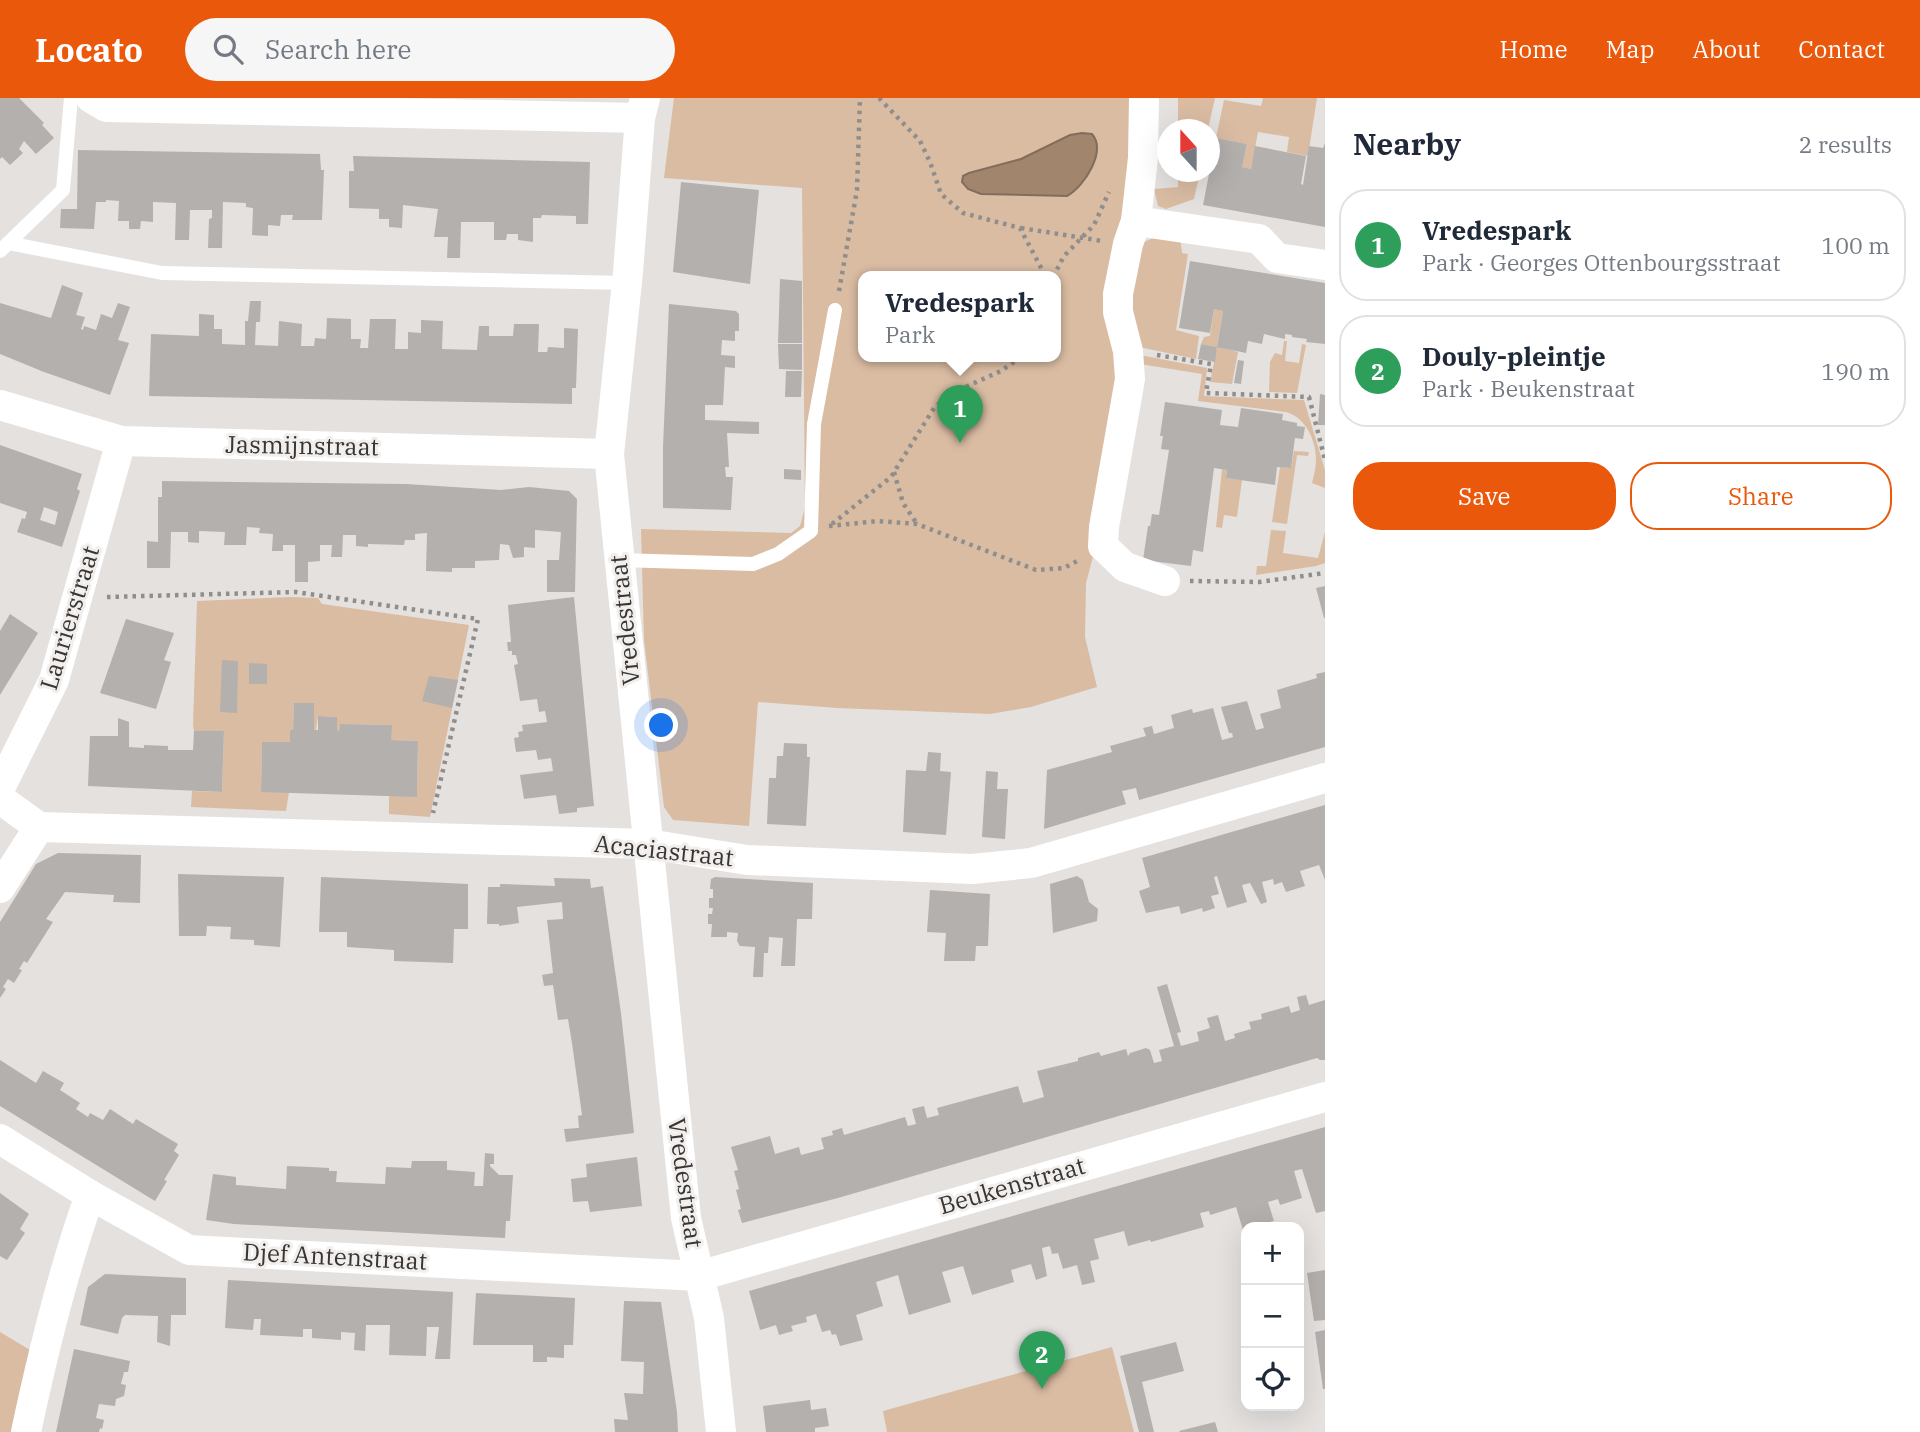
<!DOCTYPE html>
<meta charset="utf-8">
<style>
:root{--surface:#fff;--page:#f6f6f7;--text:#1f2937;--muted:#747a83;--line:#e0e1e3;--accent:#ea580c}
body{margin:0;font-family:"IBM Plex Serif",serif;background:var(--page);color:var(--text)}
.controls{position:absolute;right:21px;bottom:21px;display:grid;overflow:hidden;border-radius:14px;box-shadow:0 7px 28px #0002}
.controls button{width:63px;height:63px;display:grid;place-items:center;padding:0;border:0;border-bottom:2px solid var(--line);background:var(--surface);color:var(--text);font:35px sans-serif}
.compass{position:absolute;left:1157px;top:21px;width:63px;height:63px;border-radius:50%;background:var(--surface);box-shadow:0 7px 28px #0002;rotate:339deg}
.you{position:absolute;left:662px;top:628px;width:24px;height:24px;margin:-18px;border:5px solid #fff;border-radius:50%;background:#1a73e8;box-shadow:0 0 0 10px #1a73e833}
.badge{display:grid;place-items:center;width:46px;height:46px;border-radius:50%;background:var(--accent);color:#fff;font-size:23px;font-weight:700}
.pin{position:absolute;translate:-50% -58px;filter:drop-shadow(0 2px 4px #0008)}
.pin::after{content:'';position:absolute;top:37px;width:24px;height:21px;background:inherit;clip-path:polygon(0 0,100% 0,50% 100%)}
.popup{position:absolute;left:858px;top:173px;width:203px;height:91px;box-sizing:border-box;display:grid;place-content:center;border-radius:14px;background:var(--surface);filter:drop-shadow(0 2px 5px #0005);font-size:23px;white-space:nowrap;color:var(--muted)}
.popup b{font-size:26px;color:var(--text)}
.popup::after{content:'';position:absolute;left:50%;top:100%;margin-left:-14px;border:14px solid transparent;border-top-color:var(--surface)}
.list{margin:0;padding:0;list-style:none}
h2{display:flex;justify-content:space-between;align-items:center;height:91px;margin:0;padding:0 28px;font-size:30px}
h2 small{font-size:23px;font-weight:400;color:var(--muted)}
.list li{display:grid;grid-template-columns:46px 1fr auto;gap:21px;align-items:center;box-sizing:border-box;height:112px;margin:0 14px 14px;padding:0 14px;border:2px solid var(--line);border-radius:28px}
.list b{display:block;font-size:26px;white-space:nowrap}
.list p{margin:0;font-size:23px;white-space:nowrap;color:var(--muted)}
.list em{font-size:23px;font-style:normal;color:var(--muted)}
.actions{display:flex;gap:14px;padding:21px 28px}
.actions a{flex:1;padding:16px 0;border:2px solid var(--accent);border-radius:28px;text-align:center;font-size:24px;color:var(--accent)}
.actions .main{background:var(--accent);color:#fff}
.icon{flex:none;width:38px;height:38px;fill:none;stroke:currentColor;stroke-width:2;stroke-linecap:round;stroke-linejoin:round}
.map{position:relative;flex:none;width:1325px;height:1334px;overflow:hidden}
header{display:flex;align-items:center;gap:42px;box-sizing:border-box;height:98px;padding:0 35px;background:var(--accent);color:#fff}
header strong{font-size:33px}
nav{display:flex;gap:38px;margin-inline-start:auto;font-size:24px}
.search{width:490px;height:63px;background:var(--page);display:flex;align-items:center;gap:18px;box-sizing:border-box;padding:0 24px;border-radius:38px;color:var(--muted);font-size:26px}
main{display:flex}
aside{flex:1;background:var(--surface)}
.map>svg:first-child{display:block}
.green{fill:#dabca3;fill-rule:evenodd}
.water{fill:#a2856d;stroke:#826d5c;stroke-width:2}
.building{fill:#b3b0ae;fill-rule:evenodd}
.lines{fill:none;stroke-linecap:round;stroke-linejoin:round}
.path{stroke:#908e8c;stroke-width:4.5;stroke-dasharray:3.5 5;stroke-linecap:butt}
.service{stroke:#fff;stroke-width:14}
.minor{stroke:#fff;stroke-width:30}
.labels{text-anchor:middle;stroke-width:6;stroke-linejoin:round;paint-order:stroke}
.street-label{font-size:24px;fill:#373635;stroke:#f1eeec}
</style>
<header>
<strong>Locato</strong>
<div class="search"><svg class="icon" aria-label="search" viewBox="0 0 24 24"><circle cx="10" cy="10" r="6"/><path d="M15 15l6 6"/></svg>Search here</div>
<nav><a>Home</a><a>Map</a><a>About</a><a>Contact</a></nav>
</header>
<main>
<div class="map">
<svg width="1325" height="1334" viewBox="0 0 1325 1334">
<rect width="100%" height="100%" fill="#e4e1df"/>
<!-- green -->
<g class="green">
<path d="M674 0H1142L1125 280 1102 425 1086 485 1085 539 1097 589 1031 609 990 616 837 610 758 604 749 728 673 722 664 709 644 542 641 431 791 435 800 428 805 409 802 90 664 80ZM864 179H1056V259H864Z"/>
<polygon points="1178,0 1215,0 1208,31 1178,31"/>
<polygon points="1263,0 1317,0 1308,58 1287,54 1289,39 1258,34 1251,71 1242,69 1247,46 1216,40 1224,2 1261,8"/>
<polygon points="1178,74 1200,74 1194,101 1166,111 1158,108 1154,91 1178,89"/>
<polygon points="1172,132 1180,137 1182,155 1188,156 1176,232 1199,238 1196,261 1139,249 1126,222 1137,147"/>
<polygon points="1214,211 1223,213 1217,248 1238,254 1232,286 1210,284 1217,249 1201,246 1204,239 1210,238"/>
<polygon points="1284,243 1287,243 1285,263 1299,265 1302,246 1306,247 1297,295 1269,294 1270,264 1275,255 1282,257"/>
<path d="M1140 257 1207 270 1204 298 1304 302 1325 372V390L1312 385C1314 377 1316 369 1316 361 1316 342 1305 319 1286 314L1198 303 1202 276 1140 266Z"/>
<polygon points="1294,353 1309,354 1308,358 1297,357 1287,426 1272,424 1280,369 1291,370"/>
<polygon points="1222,371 1227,372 1226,380 1242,382 1237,419 1224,417 1222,430 1216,429"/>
<polygon points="1271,432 1286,433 1283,455 1318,460 1325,434 1325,465 1316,468 1256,477 1257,468 1266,468"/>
<polygon points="291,499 318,500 322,506 469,527 430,719 389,716 389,698 417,698 418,643 391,642 391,627 340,626 339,633 337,632 337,619 318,618 316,632 314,632 314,605 294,605 293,632 290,632 290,644 262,644 261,694 289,694 286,713 191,709 192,693 222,694 224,634 194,633 193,627 197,503"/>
<polygon points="0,1234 30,1252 13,1334 0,1334"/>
<polygon points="1112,1249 1134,1334 887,1334 883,1313"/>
</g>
<!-- water -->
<path class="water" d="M1082 35 1092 36C1107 53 1084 89 1067 98L981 96 968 91 962 84 963 78 969 75 1021 61 1070 37Z"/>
<!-- building -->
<g class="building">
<polygon points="0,0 19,0 44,25 42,27 54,40 36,56 24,43 19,51 23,55 10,67 2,59 0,61"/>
<polygon points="1216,40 1247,46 1242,69 1251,71 1255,48 1306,58 1301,86 1303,87 1309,48 1323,50 1325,45 1325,129 1203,107"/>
<polygon points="78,52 320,56 321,72 324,72 322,122 292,122 293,117 281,117 280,128 268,127 268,138 252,137 253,110 246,109 246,105 223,104 222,150 208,150 209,121 212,120 212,112 190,112 189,142 175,142 176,105 153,104 153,124 141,123 140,131 129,131 129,123 118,123 119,103 106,102 106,104 96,104 94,131 60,130 61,111 77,111"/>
<polygon points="353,58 590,64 588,126 576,126 576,118 542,117 541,120 533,120 533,144 518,142 518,136 507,136 506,142 494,142 494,124 461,124 460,160 447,160 448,139 434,139 438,111 403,107 402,130 389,129 389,121 379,121 379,111 349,110 349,73 354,73"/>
<polygon points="681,84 759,92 750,186 673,174"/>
<polygon points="1190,163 1325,185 1325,246 1306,244 1307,241 1292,239 1292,237 1285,236 1285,241 1264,236 1262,246 1248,243 1246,255 1217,249 1223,213 1214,211 1210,235 1179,230"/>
<polygon points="780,181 802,183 802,245 778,245"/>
<polygon points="62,187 83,195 76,217 85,219 81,231 83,232 84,228 96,232 101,216 112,220 118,205 130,209 118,242 129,245 110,297 44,274 0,256 0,205 51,220"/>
<polygon points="250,203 261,203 260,224 256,224 255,247 278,248 279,223 302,226 301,248 314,248 315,240 326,241 327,220 351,221 351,241 361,241 360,250 368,250 370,221 396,221 395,251 408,251 408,234 421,235 421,222 443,223 442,251 477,252 479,228 489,228 489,238 513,238 514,226 539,226 538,254 547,254 548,249 564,250 564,230 578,231 576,290 572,290 572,306 149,298 151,236 199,238 199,216 214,217 214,231 222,231 222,246 245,247 245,223 248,223"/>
<polygon points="669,206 736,213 739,216 739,233 735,233 735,243 722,242 721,257 735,258 735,270 725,269 723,307 705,307 705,322 759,324 759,336 727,335 729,369 725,369 726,379 733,379 731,412 663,410 663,349"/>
<polygon points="778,246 802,246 802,272 779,271"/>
<polygon points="1201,246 1217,249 1215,264 1198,261"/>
<polygon points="1238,262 1244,263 1241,286 1234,285"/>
<polygon points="786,273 802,273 801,299 785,299"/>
<polygon points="1320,296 1325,297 1325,327 1318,327"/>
<polygon points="1165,304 1222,312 1220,327 1238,329 1241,310 1283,316 1282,322 1297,325 1297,328 1305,329 1303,341 1295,340 1291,370 1277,369 1275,387 1226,380 1227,372 1214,370 1203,454 1193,452 1191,468 1143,462 1148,428 1150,428 1152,416 1159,417 1169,352 1161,351 1163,338 1160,338"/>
<path d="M0 347 82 376 77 391 80 393 62 449 17 434 22 420 25 421 27 414 0 405ZM44 409 58 414 55 427 40 422Z"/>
<polygon points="784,371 801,372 801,382 784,381"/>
<polygon points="162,383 406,386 501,392 529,389 569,393 577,401 575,494 547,494 547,462 559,462 561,434 535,432 535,450 524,449 524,459 513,460 509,447 500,446 499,462 475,463 475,470 452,470 452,474 426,473 427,435 415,436 415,442 405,442 404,447 368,446 368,449 356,448 356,437 343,437 342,459 331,459 332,447 320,447 320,463 308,464 308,484 295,484 295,447 283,447 283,453 272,453 273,436 259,435 260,430 247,429 246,447 224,447 225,434 199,433 199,445 188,444 188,434 171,434 170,470 147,470 147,443 158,444 158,399 162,399"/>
<polygon points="1325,488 1325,520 1324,520 1316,490"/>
<polygon points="574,499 594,708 577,710 577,714 559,716 556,697 524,701 520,677 553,673 551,660 538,662 536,652 516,654 514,640 519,639 518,634 523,633 522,627 547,624 545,613 539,614 537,601 520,603 514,567 518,566 516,557 512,557 512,553 508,553 507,544 511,544 508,507"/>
<polygon points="10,516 38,535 0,597 0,533"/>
<polygon points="126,521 174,535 164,562 171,564 156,611 100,595"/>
<polygon points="222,562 238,563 237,615 220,614"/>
<polygon points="249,565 267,566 267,586 249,586"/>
<polygon points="1325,574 1325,649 1139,702 1136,690 1122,693 1126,706 1044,731 1047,672 1112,654 1110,648 1146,638 1143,630 1152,628 1154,636 1174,630 1171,617 1192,611 1193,615 1213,610 1222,642 1233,639 1232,635 1229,635 1221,609 1247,603 1256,632 1264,630 1260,616 1281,610 1277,592 1317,580 1316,576"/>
<polygon points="429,578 458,582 452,610 422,603"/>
<polygon points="294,605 314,605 314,632 318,632 318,618 337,619 337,632 339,633 340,626 392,627 391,642 418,643 417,699 261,694 262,644 290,644 290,632 293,632"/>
<polygon points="118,620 129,624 129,649 144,650 144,647 168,648 168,652 193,652 194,633 224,633 222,694 88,688 90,638 118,638"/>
<polygon points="784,645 807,646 807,659 810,659 806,728 767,726 769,680 776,680 777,658 783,658"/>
<polygon points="928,654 941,655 940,673 951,674 946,737 903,734 906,672 926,673"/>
<polygon points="986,673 998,674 997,691 1008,691 1005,741 982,739"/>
<polygon points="1325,707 1325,782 1319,767 1300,773 1305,788 1286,794 1282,784 1274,787 1273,781 1262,784 1267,804 1261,806 1250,785 1242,787 1247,804 1227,810 1217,778 1214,779 1219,796 1211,798 1215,810 1203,814 1202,810 1181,816 1179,808 1146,815 1139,793 1150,789 1142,760"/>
<polygon points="58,755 141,757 140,805 113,804 114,797 65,794 46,821 53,824 27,865 24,863 19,871 22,872 14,885 8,881 3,889 6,891 0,900 0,824 36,766"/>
<polygon points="178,776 284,779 280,849 254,847 254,842 230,841 231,829 207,828 206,838 179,838"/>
<polygon points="1077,778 1083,782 1089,804 1098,811 1097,823 1053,835 1050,786"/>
<polygon points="321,779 468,786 468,831 454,831 453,865 394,863 394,852 347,849 347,834 319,834"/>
<polygon points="715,779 813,785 812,821 797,821 795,868 781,868 783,840 769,839 768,855 764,855 763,879 753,879 755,849 740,848 737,843 738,835 727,834 727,839 711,839 712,826 708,826 708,816 712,816 713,810 709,810 709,800 713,800 713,791 710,791 711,781"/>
<polygon points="554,780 590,781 591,790 603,788 621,915 634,1035 566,1044 564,1031 579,1030 578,1018 582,1017 572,945 568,921 558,922 553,887 544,888 542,877 553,875 547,822 563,821 562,804 517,809 519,825 499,828 499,826 487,826 488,789 500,789 500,786 555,788"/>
<polygon points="930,792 990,796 988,848 976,848 975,863 944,863 946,835 927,834"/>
<polygon points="1167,886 1181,934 1177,935 1181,948 1199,943 1197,934 1210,930 1207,920 1218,917 1225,943 1235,940 1234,936 1251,931 1249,924 1262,921 1261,916 1289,908 1291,915 1300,912 1297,899 1306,897 1309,907 1325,902 1325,962 1320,962 1317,960 838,1100 742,1125 738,1112 741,1111 736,1092 739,1091 734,1073 738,1072 731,1049 770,1038 775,1056 799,1049 801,1057 824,1051 821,1040 833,1037 832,1033 842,1030 844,1037 905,1019 908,1028 916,1026 912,1011 924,1008 927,1020 939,1017 937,1010 1018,988 1023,1005 1044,999 1037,973 1078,963 1078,960 1099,954 1101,958 1126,951 1128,958 1130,955 1146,950 1150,952 1154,965 1162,963 1159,952 1174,948 1157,889"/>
<polygon points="0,962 36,985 43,973 64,985 60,992 80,1005 76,1011 88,1019 90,1015 103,1022 110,1011 133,1026 136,1021 178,1046 174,1053 179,1057 164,1082 167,1083 155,1103 0,1008"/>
<polygon points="1325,1029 1325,1113 1316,1115 1302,1071 1294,1073 1302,1100 1280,1107 1278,1101 1268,1104 1274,1123 1246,1129 1243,1132 1236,1109 1210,1117 1209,1113 1200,1115 1204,1129 1151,1144 1150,1142 1128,1148 1124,1133 1094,1141 1099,1161 1090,1163 1095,1184 1082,1187 1077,1167 1063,1171 1058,1155 1052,1156 1050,1148 1042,1150 1047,1178 1036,1182 1031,1166 1011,1172 1014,1184 972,1197 963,1168 942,1174 951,1204 909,1217 898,1177 876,1184 883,1208 856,1217 863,1242 840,1248 836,1236 832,1237 830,1232 822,1234 816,1216 806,1219 807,1224 791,1228 793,1233 779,1237 776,1227 760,1232 749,1193"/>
<polygon points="485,1055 494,1056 494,1066 490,1066 490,1068 499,1077 513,1077 510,1123 506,1123 505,1140 234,1126 206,1122 213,1076 236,1079 236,1087 286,1091 287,1068 311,1069 329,1070 329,1073 337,1073 336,1084 385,1086 386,1069 411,1070 412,1063 447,1063 447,1072 475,1074 474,1088 483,1088"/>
<polygon points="637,1059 642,1108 590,1114 588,1103 573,1104 571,1081 587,1079 586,1066"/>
<polygon points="0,1095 29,1116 20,1131 25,1135 7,1162 0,1158"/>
<polygon points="1325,1172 1325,1222 1314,1223 1307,1175"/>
<polygon points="105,1176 186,1180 186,1217 171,1217 170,1248 157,1244 158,1218 125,1217 122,1220 118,1236 80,1227 88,1189"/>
<polygon points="228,1182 453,1194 450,1261 435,1261 439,1229 427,1229 426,1258 389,1257 390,1227 366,1227 365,1253 354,1252 355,1235 341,1234 341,1242 312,1240 312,1231 303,1231 303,1239 260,1237 261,1221 254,1221 253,1232 225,1230"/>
<polygon points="476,1195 575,1200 573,1247 564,1247 564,1260 547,1259 547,1264 533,1264 533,1247 473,1247"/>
<polygon points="624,1203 661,1204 677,1314 678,1334 615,1334 614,1321 628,1322 624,1295 643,1296 644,1264 621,1263"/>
<polygon points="1325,1232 1325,1291 1323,1291 1315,1234"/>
<polygon points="1176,1244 1184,1273 1142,1284 1154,1334 1139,1334 1120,1258"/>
<polygon points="74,1251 130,1263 128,1274 124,1274 121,1286 126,1287 124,1298 116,1301 115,1308 99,1306 96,1320 104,1322 102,1331 100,1330 99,1334 56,1334"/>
<polygon points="810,1302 811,1312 826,1310 829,1328 815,1330 815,1334 766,1334 763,1308"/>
<polygon points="1215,1324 1218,1334 1180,1334 1179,1333"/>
</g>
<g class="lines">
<!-- path -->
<g class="path">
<polyline points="879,0 920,43 930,64 941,96 963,115 1020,130 1046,179"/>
<polyline points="1021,130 1102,143"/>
<polyline points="1053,179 1064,158 1094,127 1109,94"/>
<polyline points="839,193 857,92 860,0"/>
<polyline points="1157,257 1211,266 1206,295 1309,299 1325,362"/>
<polyline points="894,374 903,405 917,426"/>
<polyline points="832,426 891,379 934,310 950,296 1001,273 1021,259"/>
<polyline points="829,428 878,423 917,426 1036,472 1064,470 1081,461"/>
<polyline points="1190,483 1259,484 1325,475"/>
<polyline points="107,499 296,494 478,521 433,715"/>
</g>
<!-- service -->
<g class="service">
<polyline points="8,145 162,175 627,185"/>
<polyline points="0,153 63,92 71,0"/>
<polyline points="619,462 753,466 778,456 811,433 814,326 835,212"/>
</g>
<!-- minor -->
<g class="minor">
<polyline points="91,0 106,9 640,20"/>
<polyline points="645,0 640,20 628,174 609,356 686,1120 709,1220 721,1334"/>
<polyline points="1144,0 1143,60 1136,123 1128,146 1118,196 1118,214 1128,253 1130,281 1104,429 1103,448 1125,469 1165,483"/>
<polyline points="1136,123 1259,141 1277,160 1325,167"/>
<polyline points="0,307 121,343 609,356"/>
<polyline points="0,690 54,582 121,343"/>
<polyline points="0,701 39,729 648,746 747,762 972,771 1031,765 1325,680"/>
<polyline points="0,790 39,729"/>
<polyline points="0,1041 90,1097 189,1152 699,1178 1325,999"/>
<path d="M26 1334C43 1254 62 1175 90 1097"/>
</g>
</g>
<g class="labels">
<!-- street labels -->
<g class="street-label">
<text transform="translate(302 348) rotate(1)" y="8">Jasmijnstraat</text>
<text transform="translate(70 520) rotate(-73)" y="8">Laurierstraat</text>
<text transform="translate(625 522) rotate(-96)" y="8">Vredestraat</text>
<text transform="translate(664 753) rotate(6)" y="8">Acaciastraat</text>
<text transform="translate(685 1085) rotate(82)" y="8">Vredestraat</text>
<text transform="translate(1012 1088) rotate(-16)" y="8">Beukenstraat</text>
<text transform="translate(335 1159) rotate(3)" y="8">Djef Antenstraat</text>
</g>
</g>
</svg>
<div class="controls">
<button>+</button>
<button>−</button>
<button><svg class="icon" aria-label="locate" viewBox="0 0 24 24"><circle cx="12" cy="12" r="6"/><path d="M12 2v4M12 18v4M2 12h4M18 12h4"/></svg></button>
</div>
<svg class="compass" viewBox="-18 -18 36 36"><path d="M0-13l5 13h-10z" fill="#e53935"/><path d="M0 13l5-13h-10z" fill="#747a83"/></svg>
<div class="you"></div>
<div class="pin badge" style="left:960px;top:345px;background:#2e9e5b">1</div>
<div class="popup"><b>Vredespark</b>Park</div>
<div class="pin badge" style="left:1042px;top:1291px;background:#2e9e5b">2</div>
</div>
<aside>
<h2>Nearby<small>2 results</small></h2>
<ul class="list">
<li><span class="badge" style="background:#2e9e5b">1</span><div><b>Vredespark</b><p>Park · Georges Ottenbourgsstraat</p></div><em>100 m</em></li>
<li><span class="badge" style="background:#2e9e5b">2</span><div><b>Douly-pleintje</b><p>Park · Beukenstraat</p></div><em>190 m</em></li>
</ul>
<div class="actions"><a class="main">Save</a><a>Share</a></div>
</aside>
</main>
